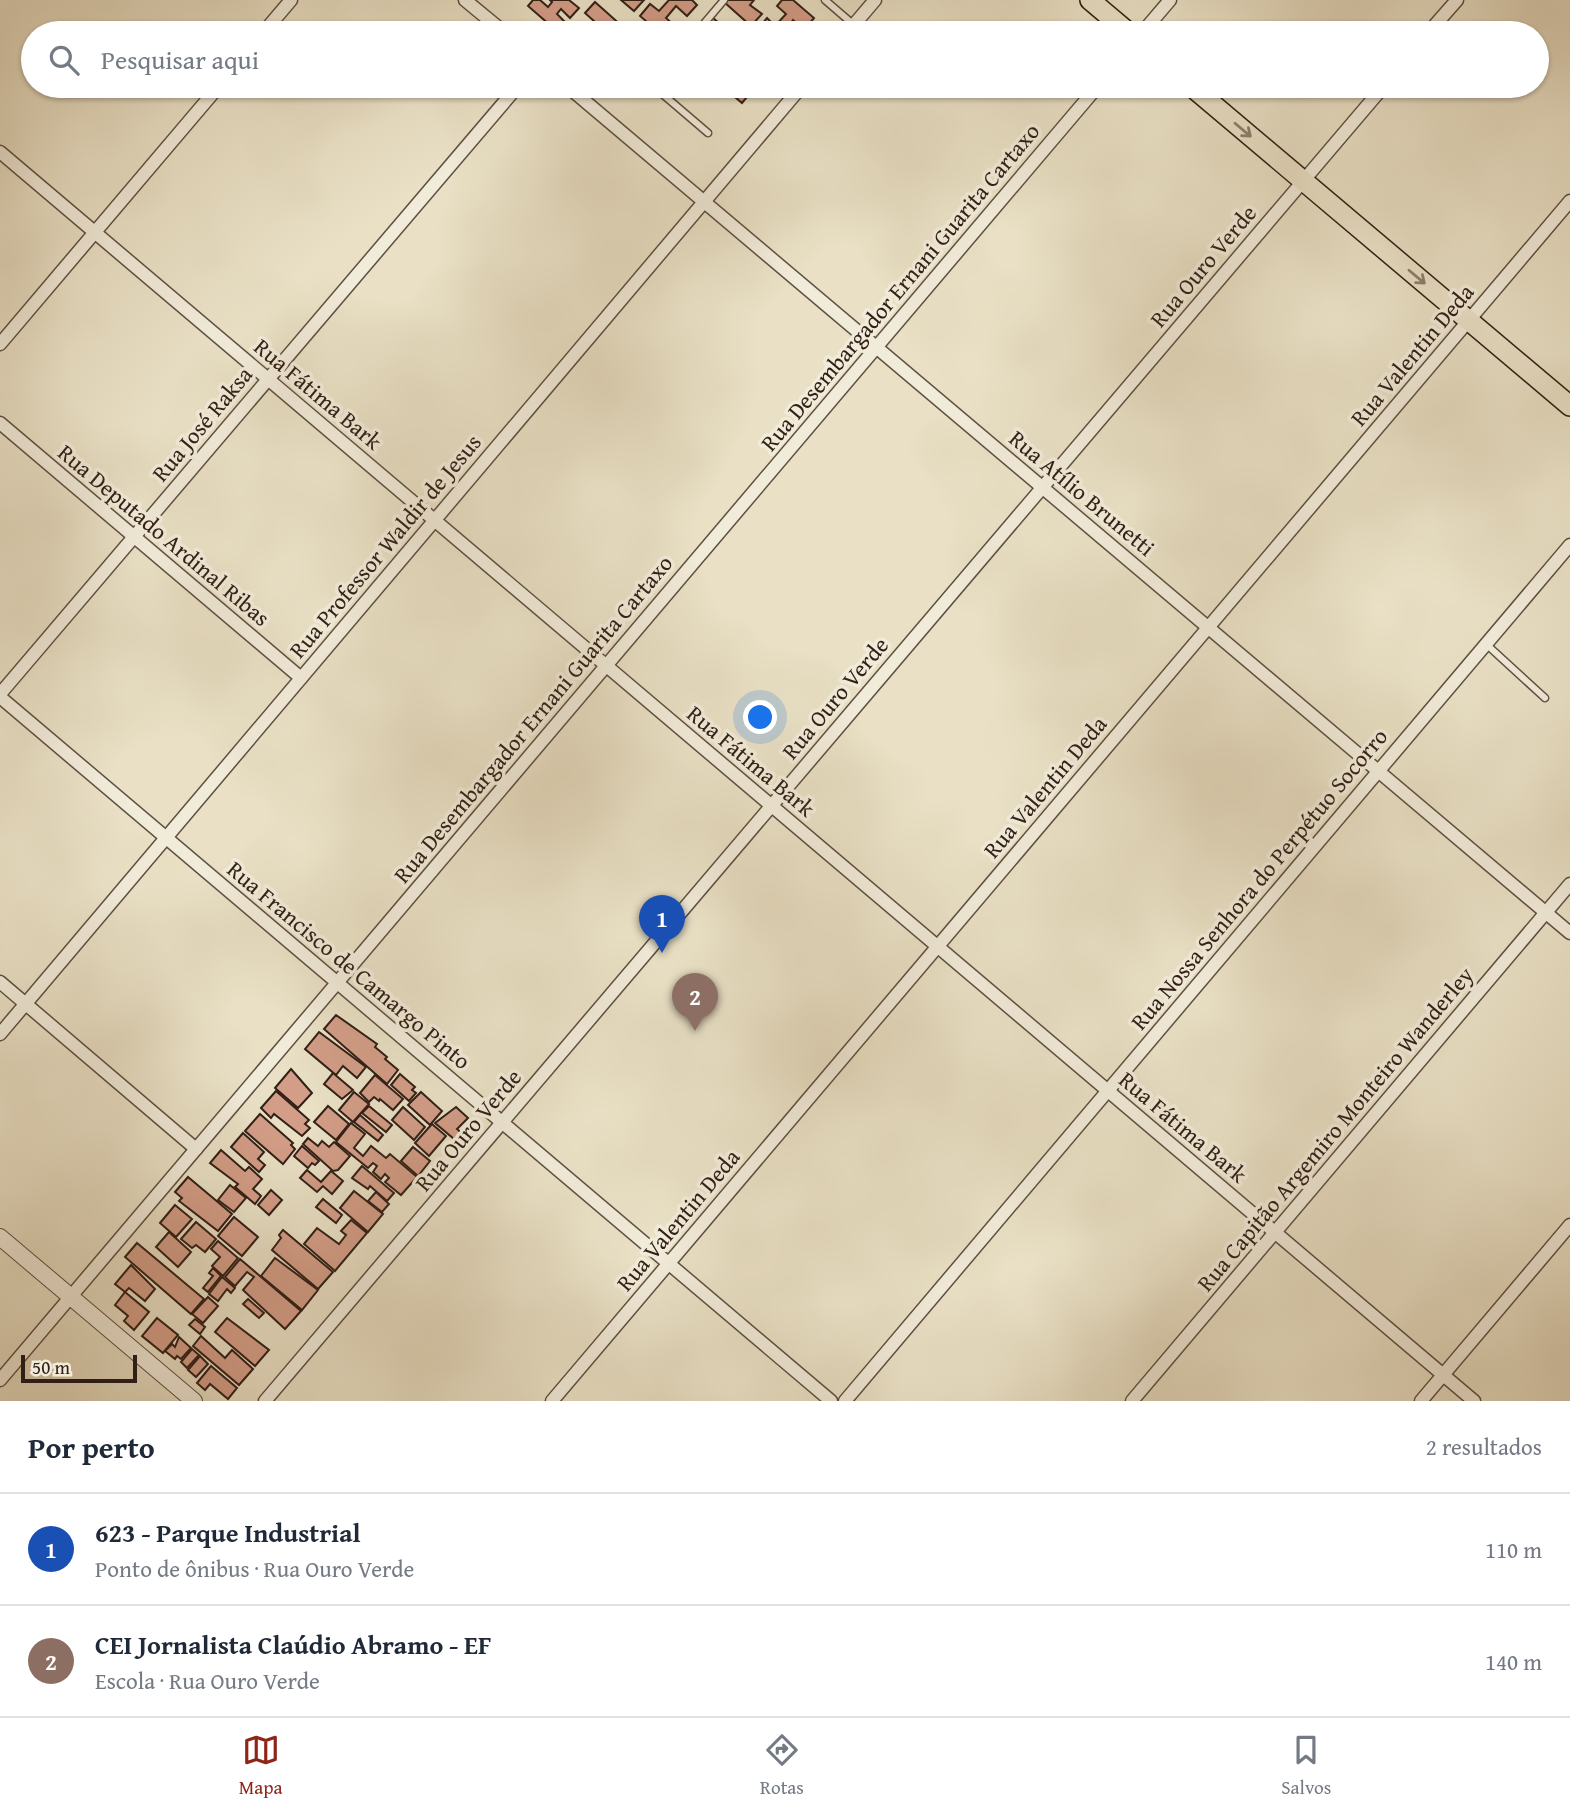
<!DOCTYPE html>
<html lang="pt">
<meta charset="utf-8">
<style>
:root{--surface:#fff;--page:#f2f2f3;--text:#1f2937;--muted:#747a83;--line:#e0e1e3;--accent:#8f2418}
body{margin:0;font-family:"Gentium Book Plus",serif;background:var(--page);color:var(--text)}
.scale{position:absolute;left:21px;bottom:18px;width:116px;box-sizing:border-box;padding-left:7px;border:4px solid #311f16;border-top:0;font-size:19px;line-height:24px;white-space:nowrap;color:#311f16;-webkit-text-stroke:5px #f1ebd9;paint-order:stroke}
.you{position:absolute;left:761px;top:718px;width:24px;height:24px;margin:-18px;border:5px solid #fff;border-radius:50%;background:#1a73e8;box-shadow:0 0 0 10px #1a73e833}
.badge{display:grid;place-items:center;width:46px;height:46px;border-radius:50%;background:var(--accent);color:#fff;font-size:23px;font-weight:700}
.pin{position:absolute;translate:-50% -58px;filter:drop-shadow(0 2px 4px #0008)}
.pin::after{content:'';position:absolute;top:37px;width:24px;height:21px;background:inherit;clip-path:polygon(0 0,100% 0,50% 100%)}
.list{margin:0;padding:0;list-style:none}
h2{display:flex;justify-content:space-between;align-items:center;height:91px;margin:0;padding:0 28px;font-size:30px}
h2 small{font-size:23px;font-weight:400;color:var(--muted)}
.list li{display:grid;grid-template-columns:46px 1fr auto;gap:21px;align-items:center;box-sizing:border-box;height:112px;padding:0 28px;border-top:2px solid var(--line)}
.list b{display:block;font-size:26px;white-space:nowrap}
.list p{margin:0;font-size:23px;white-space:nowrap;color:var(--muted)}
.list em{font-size:23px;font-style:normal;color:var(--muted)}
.icon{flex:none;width:38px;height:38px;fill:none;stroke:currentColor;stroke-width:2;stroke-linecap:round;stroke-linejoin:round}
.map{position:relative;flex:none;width:1570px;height:1401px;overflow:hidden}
.search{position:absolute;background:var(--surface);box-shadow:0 2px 5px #0004;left:21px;right:21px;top:21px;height:77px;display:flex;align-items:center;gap:18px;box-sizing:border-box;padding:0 24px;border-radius:38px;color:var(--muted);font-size:26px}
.sheet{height:315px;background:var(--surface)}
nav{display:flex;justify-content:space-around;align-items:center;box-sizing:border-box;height:98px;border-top:2px solid var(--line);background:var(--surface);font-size:19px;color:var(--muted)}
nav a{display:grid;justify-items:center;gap:4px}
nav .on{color:var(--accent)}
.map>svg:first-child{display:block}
.building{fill:#d39d87;stroke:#311f16;stroke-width:2}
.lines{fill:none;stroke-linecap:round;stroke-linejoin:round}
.service-casing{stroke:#5f4f42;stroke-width:9}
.minor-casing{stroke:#5f4f42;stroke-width:15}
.tertiary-casing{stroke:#5f4f42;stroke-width:18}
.primary-casing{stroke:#311f16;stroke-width:22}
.service{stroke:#f1ebd9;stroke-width:6}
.minor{stroke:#f1ebd9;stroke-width:12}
.tertiary{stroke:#f1ebd9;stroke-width:16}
.primary{stroke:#e9e0c5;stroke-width:19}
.oneway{stroke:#8d806e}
.labels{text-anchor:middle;stroke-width:7;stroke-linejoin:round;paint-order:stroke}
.street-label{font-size:23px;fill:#311f16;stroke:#f1ebd9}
</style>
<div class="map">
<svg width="1570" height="1401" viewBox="0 0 1570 1401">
<rect width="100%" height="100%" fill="#e9e0c5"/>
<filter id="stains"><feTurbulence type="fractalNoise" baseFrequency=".00286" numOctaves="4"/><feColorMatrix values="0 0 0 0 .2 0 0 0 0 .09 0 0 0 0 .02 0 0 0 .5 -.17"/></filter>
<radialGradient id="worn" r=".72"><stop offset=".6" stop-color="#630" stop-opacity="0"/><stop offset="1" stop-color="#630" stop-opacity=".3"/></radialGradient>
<!-- building -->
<g class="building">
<polygon points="533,0 540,0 548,7 552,2 550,0 569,0 579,8 570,18 561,9 557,14 566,23 558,32 528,6"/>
<polygon points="621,0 644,0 634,11"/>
<polygon points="669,0 692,0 697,5 687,16 676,6 666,18 677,28 672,33 660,33 640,16 650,4 659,11"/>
<polygon points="726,0 754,0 750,5 762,14 751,26 724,2"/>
<polygon points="782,0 793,0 814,18 804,30 793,20 784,33 761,33 757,30 767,18 775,26 786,14 777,6"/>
<polygon points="595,2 622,26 616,33 608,33 601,27 596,33 568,33 575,25 584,33 594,21 585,13"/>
<polygon points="712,17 730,33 708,33 702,28"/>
<polygon points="722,86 746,86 752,91 742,103"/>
<polygon points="336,1015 377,1044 375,1047 387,1057 385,1059 398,1070 387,1084 324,1029"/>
<polygon points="319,1032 366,1067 357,1078 343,1066 336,1075 305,1049"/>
<polygon points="291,1069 312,1093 298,1108 275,1088"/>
<polygon points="333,1073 353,1090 342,1099 324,1084"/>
<polygon points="400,1074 415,1087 412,1090 416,1093 409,1101 391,1085"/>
<polygon points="375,1075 403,1099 393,1110 380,1099 379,1101 374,1097 369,1102 360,1093"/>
<polygon points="276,1091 309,1120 305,1124 310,1128 302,1136 274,1114 271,1118 261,1108"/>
<polygon points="354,1092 369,1104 353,1122 339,1110"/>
<polygon points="421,1092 442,1111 430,1125 408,1105"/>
<polygon points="328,1106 349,1124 336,1140 314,1122"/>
<polygon points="369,1106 392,1125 386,1132 362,1113"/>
<polygon points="403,1107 425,1127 414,1140 392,1120"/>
<polygon points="456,1107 468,1118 457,1129 466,1137 460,1144 435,1123"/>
<polygon points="260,1114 293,1143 291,1145 295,1149 283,1164 245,1131"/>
<polygon points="360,1115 383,1135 378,1141 354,1122"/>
<polygon points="351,1123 365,1134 354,1148 363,1156 371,1146 386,1158 390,1154 417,1177 401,1195 385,1182 389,1178 385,1174 381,1179 373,1172 377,1166 373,1163 368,1168 336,1142"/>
<polygon points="432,1124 446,1136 429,1156 415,1143"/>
<polygon points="243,1133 264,1152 258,1159 265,1165 259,1172 231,1147"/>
<polygon points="308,1138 318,1146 322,1141 329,1147 334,1142 350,1156 338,1170 333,1171 303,1144"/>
<polygon points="302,1146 319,1161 315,1165 312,1163 308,1168 294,1156"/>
<polygon points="413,1147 430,1161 418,1176 401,1161"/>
<polygon points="221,1150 245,1171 249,1167 262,1179 253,1189 261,1196 255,1204 235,1187 238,1184 210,1163"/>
<polygon points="362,1166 394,1193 387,1201 370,1186 368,1189 352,1178"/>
<polygon points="307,1170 321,1182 331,1171 343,1181 332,1194 323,1186 317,1192 300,1178"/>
<polygon points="188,1177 232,1214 218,1231 179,1201 182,1198 175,1192"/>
<polygon points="230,1185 246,1198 234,1212 218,1200"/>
<polygon points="271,1190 282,1200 269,1215 258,1205"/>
<polygon points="354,1191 383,1214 368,1232 340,1208"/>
<polygon points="376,1192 389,1204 382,1212 368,1201"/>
<polygon points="323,1199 342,1215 336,1223 316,1207"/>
<polygon points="175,1205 192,1219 176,1237 160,1223"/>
<polygon points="234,1217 258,1237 242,1256 218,1236"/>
<polygon points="351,1220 367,1233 335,1271 304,1244 317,1228 339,1244 346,1235 341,1231"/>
<polygon points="196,1222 216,1239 205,1252 196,1245 192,1248 181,1239"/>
<polygon points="283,1230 333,1272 318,1289 272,1250 281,1238 279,1235"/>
<polygon points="169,1232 191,1252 178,1267 156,1247"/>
<polygon points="218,1241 238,1258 223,1276 212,1266 220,1257 211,1249"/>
<polygon points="137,1243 204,1299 191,1314 125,1257"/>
<polygon points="275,1258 318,1290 302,1310 261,1276"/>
<polygon points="240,1259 301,1311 285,1329 243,1290 254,1277 247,1272 235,1286 225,1277"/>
<polygon points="131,1265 155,1289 145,1301 129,1288 125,1292 115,1284"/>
<polygon points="213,1268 221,1276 208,1292 203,1288 213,1276 209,1273"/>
<polygon points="222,1277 235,1288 231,1293 227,1289 218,1301 209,1294"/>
<polygon points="125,1292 149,1312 134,1330 124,1321 128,1316 115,1305"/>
<polygon points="208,1297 218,1306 203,1323 192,1314"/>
<polygon points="248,1299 264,1313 259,1318 243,1304"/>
<polygon points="157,1318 178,1335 163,1353 142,1336"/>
<polygon points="227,1318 269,1350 255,1366 215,1332"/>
<polygon points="195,1319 205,1327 200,1334 189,1325"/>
<polygon points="201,1336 225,1358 232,1350 253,1369 239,1385 193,1346"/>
<polygon points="179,1337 191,1348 181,1359 177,1356 175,1359 165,1351 172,1344 175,1347"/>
<polygon points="192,1349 199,1355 187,1368 181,1362"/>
<polygon points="200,1356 208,1364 196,1377 188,1370"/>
<polygon points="211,1366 237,1388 228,1399 210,1384 205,1390 197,1383"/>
</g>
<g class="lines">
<!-- service casing -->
<g class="service-casing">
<g id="service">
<polyline points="825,0 854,25"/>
<polyline points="696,33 724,0"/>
<polyline points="653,86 708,133"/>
<polyline points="1486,644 1545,698"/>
</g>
</g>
<!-- minor casing -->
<g class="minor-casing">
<g id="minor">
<polyline points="465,0 505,33"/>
<polyline points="263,33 291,0"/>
<polyline points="847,33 875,0"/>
<polyline points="1142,33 1170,0"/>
<polyline points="1428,33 1457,0"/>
<polyline points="567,86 1570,933"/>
<polyline points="0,152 1474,1401"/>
<polyline points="0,344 219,86"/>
<polyline points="0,423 301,678"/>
<polyline points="0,694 518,86"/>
<polyline points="0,697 831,1401"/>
<polyline points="0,982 196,1149"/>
<polyline points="0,1034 802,86"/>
<polyline points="0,1380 1098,86"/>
<polyline points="265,1401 1384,86"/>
<polyline points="552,1401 1570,201"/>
<polyline points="845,1401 1570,545"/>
<polyline points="1132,1401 1570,884"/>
<polyline points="1421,1401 1570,1225"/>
</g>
</g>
<!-- tertiary casing -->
<g class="tertiary-casing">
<polyline id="tertiary" points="0,1237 194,1401"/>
</g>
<!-- primary casing -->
<g class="primary-casing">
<g id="primary">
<polyline points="1090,0 1129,33"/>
<polyline points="1191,86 1570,406"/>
</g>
</g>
<!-- service -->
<use href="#service" class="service"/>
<!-- minor -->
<use href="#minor" class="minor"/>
<!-- tertiary -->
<use href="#tertiary" class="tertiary"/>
<!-- primary -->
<use href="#primary" class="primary"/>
</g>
<!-- one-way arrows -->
<defs><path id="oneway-shaft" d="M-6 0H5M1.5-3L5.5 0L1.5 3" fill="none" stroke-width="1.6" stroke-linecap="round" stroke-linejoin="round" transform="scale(1.75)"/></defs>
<g class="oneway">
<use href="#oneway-shaft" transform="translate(1243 130) rotate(40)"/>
<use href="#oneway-shaft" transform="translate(1417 277) rotate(40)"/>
</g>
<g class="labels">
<!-- street labels -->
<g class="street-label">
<text transform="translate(1203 266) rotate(-50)" y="8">Rua Ouro Verde</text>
<text transform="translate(900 287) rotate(-50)" y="8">Rua Desembargador Ernani Guarita Cartaxo</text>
<text transform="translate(1412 355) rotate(-50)" y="8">Rua Valentin Deda</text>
<text transform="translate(318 394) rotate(40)" y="8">Rua Fátima Bark</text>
<text transform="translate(202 424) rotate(-50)" y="8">Rua José Raksa</text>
<text transform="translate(1082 493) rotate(40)" y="8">Rua Atílio Brunetti</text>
<text transform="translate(164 535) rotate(40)" y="8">Rua Deputado Ardinal Ribas</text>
<text transform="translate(385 546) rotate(-50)" y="8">Rua Professor Waldir de Jesus</text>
<text transform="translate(835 698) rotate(-50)" y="8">Rua Ouro Verde</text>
<text transform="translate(533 719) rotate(-50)" y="8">Rua Desembargador Ernani Guarita Cartaxo</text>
<text transform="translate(751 761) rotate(40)" y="8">Rua Fátima Bark</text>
<text transform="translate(1045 787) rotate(-50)" y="8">Rua Valentin Deda</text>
<text transform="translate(1259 879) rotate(-50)" y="8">Rua Nossa Senhora do Perpétuo Socorro</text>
<text transform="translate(349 965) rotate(40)" y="8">Rua Francisco de Camargo Pinto</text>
<text transform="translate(1183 1127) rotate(40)" y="8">Rua Fátima Bark</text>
<text transform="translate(1335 1129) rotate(-50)" y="8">Rua Capitão Argemiro Monteiro Wanderley</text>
<text transform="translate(468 1130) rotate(-50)" y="8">Rua Ouro Verde</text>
<text transform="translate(678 1220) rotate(-50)" y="8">Rua Valentin Deda</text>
</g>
</g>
<rect width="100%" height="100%" filter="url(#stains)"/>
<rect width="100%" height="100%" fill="url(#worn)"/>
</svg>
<div class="scale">50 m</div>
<div class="you"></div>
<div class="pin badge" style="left:662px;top:953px;background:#1a4fb4">1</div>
<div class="pin badge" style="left:695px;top:1031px;background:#8d6e63">2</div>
<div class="search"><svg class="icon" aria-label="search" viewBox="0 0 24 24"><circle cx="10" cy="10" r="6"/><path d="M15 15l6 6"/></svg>Pesquisar aqui</div>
</div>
<section class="sheet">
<h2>Por perto<small>2 resultados</small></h2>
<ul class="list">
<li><span class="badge" style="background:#1a4fb4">1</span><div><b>623 - Parque Industrial</b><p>Ponto de ônibus · Rua Ouro Verde</p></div><em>110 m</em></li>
<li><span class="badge" style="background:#8d6e63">2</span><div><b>CEI Jornalista Claúdio Abramo - EF</b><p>Escola · Rua Ouro Verde</p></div><em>140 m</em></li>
</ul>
</section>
<nav>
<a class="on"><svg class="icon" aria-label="map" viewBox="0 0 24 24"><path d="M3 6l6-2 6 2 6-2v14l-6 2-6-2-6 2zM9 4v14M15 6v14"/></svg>Mapa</a>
<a><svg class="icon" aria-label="directions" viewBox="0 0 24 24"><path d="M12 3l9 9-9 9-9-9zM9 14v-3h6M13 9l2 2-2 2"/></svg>Rotas</a>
<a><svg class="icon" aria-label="saved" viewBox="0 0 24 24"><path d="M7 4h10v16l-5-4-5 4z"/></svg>Salvos</a>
</nav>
